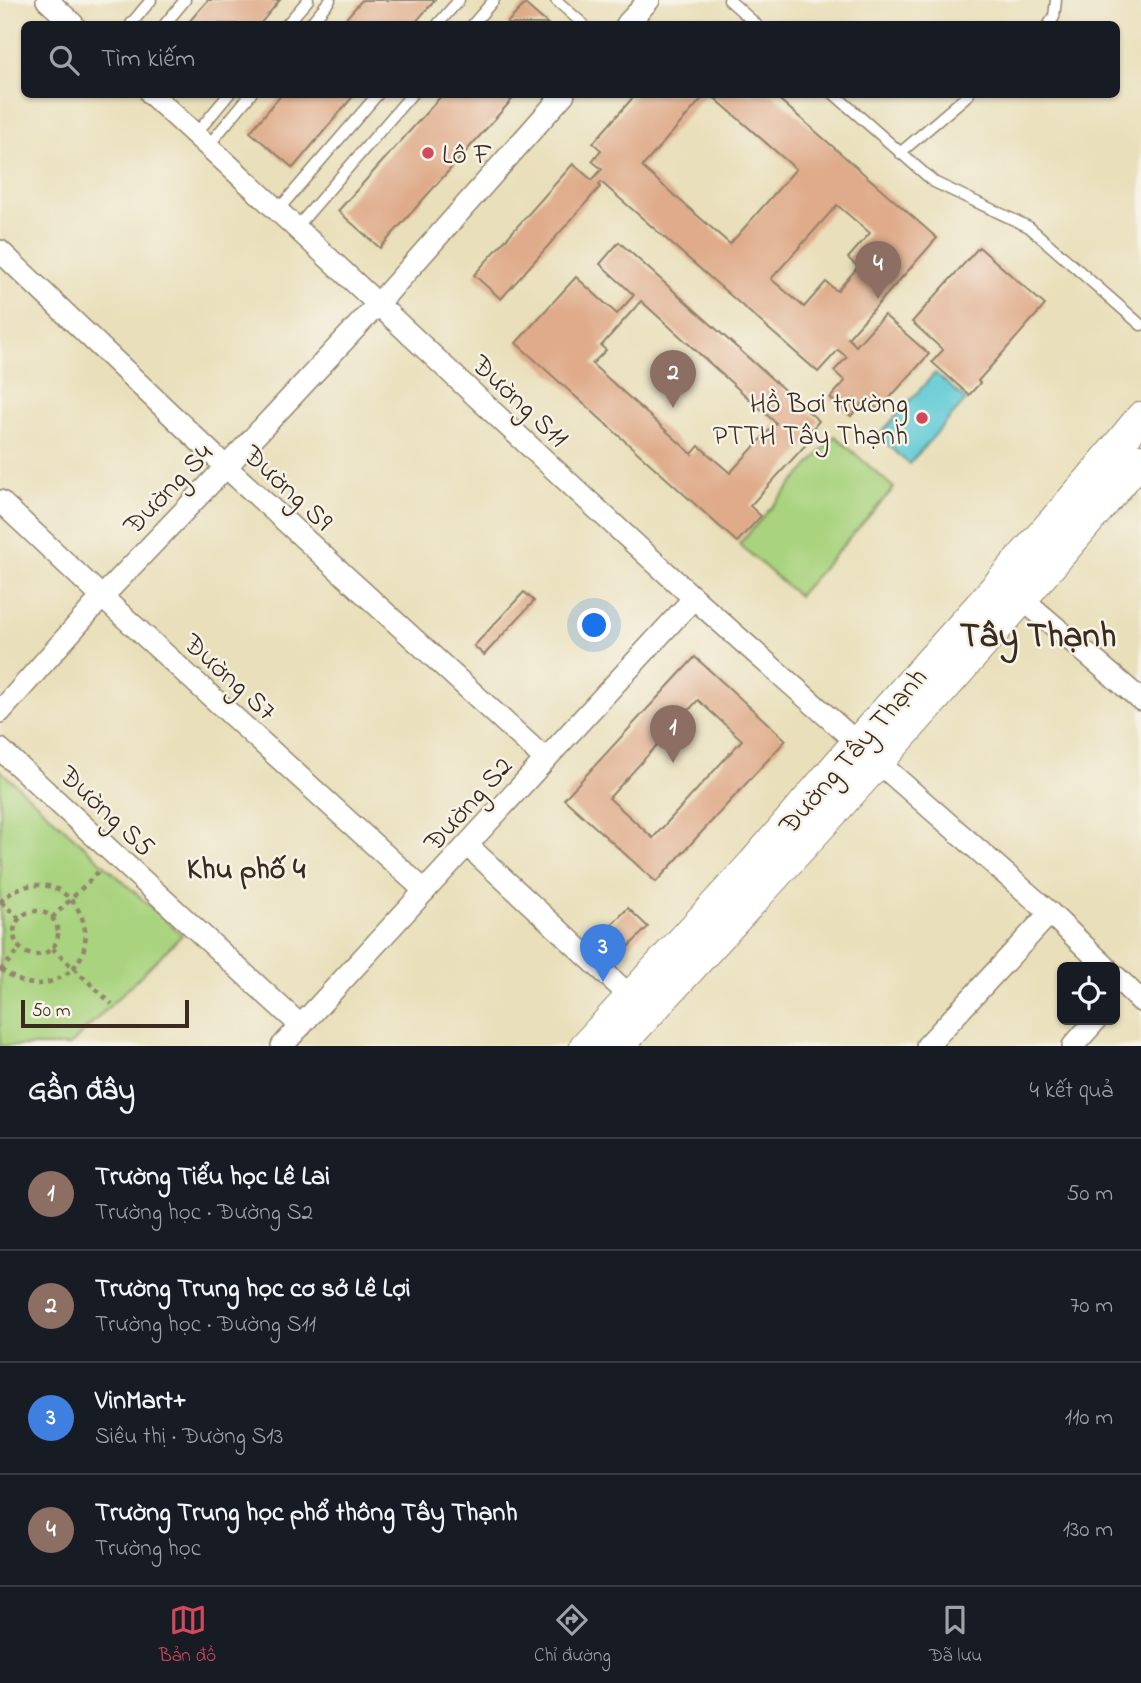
<!DOCTYPE html>
<html lang="vi">
<meta charset="utf-8">
<style>
:root{--surface:#171b24;--page:#20242c;--text:#f1f3f6;--muted:#9ea1a6;--line:#363941;--accent:#d1495b}
body{margin:0;font-family:"Indie Flower",sans-serif;background:var(--page);color:var(--text)}
.controls{position:absolute;right:21px;bottom:21px;display:grid;overflow:hidden;border-radius:10px;box-shadow:0 2px 5px #0004}
.controls button{width:63px;height:63px;display:grid;place-items:center;padding:0;border:0;border-bottom:2px solid var(--line);background:var(--surface);color:var(--text);font:35px sans-serif}
.scale{position:absolute;left:21px;bottom:18px;width:168px;box-sizing:border-box;padding-left:7px;border:4px solid #3b2a1e;border-top:0;font-size:19px;line-height:24px;white-space:nowrap;color:#3b2a1e;-webkit-text-stroke:5px #f7f3e8;paint-order:stroke}
.you{position:absolute;left:595px;top:626px;width:24px;height:24px;margin:-18px;border:5px solid #fff;border-radius:50%;background:#1a73e8;box-shadow:0 0 0 10px #1a73e833}
.badge{display:grid;place-items:center;width:46px;height:46px;border-radius:50%;background:var(--accent);color:#fff;font-size:23px;font-weight:700}
.pin{position:absolute;translate:-50% -58px;filter:drop-shadow(0 2px 4px #0008)}
.pin::after{content:'';position:absolute;top:37px;width:24px;height:21px;background:inherit;clip-path:polygon(0 0,100% 0,50% 100%)}
.list{margin:0;padding:0;list-style:none}
h2{display:flex;justify-content:space-between;align-items:center;height:91px;margin:0;padding:0 28px;font-size:30px}
h2 small{font-size:23px;font-weight:400;color:var(--muted)}
.list li{display:grid;grid-template-columns:46px 1fr auto;gap:21px;align-items:center;box-sizing:border-box;height:112px;padding:0 28px;border-top:2px solid var(--line)}
.list b{display:block;font-size:26px;white-space:nowrap}
.list p{margin:0;font-size:23px;white-space:nowrap;color:var(--muted)}
.list em{font-size:23px;font-style:normal;color:var(--muted)}
.icon{flex:none;width:38px;height:38px;fill:none;stroke:currentColor;stroke-width:2;stroke-linecap:round;stroke-linejoin:round}
.map{position:relative;flex:none;width:1141px;height:1046px;overflow:hidden}
.search{position:absolute;background:var(--surface);box-shadow:0 2px 5px #0004;left:21px;right:21px;top:21px;height:77px;display:flex;align-items:center;gap:18px;box-sizing:border-box;padding:0 24px;border-radius:10px;color:var(--muted);font-size:26px}
.sheet{height:539px;background:var(--surface)}
nav{display:flex;justify-content:space-around;align-items:center;box-sizing:border-box;height:98px;border-top:2px solid var(--line);background:var(--surface);font-size:19px;color:var(--muted)}
nav a{display:grid;justify-items:center;gap:4px}
nav .on{color:var(--accent)}
.map>svg:first-child{display:block}
.green{fill:#a9d37e;stroke:#727e4e;stroke-width:2}
.water{fill:#5ecad5;stroke:#4c7a7a;stroke-width:2}
.building{fill:#dfab8a;fill-rule:evenodd}
.lines{fill:none;stroke-linecap:round;stroke-linejoin:round}
.lane-casing{stroke:#92846c;stroke-width:13}
.street-casing{stroke:#92846c;stroke-width:24}
.secondary-casing{stroke:#92846c;stroke-width:32}
.path{stroke:#92846c;stroke-width:4.5;stroke-dasharray:5 5;stroke-linecap:butt}
.lane{stroke:#fff;stroke-width:10}
.street{stroke:#fff;stroke-width:21}
.secondary{stroke:#fff;stroke-width:30}
.poi-dot{fill:#d1495b;stroke:#f7f3e8;stroke-width:2.5}
.labels{text-anchor:middle;stroke-width:5;stroke-linejoin:round;paint-order:stroke}
.poi-label{font-size:28px;fill:#3b2a1e;stroke:#f7f3e8;text-anchor:start}
.street-label{font-size:28px;fill:#3b2a1e;stroke:#f7f3e8}
.neighbourhood-label{font-size:30px;font-weight:bold;fill:#3b2a1e;stroke:#f7f3e8}
.district-label{font-size:35px;font-weight:bold;fill:#3b2a1e;stroke:#f7f3e8}
</style>
<div class="map">
<svg width="1141" height="1046" viewBox="0 0 1141 1046">
<rect width="100%" height="100%" fill="#f7f3e8"/>
<filter id="ink" filterUnits="userSpaceOnUse"><feTurbulence type="fractalNoise" baseFrequency=".0143" numOctaves="2"/><feDisplacementMap in="SourceGraphic" scale="14" xChannelSelector="R" yChannelSelector="G"/><feConvolveMatrix kernelMatrix="1 2 1 2 8 2 1 2 1" color-interpolation-filters="sRGB"/></filter>
<filter id="wash" filterUnits="userSpaceOnUse"><feTurbulence type="fractalNoise" baseFrequency=".00686" numOctaves="4" result="noise"/><feDisplacementMap in="SourceGraphic" scale="28" xChannelSelector="R" yChannelSelector="G"/><feGaussianBlur stdDeviation="1.57" result="paint"/><feColorMatrix in="noise" values="0 0 0 0 0 0 0 0 0 0 0 0 0 0 0 0 0 1.4 0 .05"/><feComposite in="paint" operator="in"/></filter>
<g filter="url(#wash)">
<rect width="100%" height="100%" fill="#e9dfba"/>
<!-- green -->
<g class="green">
<polygon points="835,436 894,488 798,596 739,544"/>
<polygon points="0,770 182,935 69,1046 0,1046"/>
</g>
<!-- water -->
<polygon class="water" points="935,373 966,400 909,464 878,436"/>
<g id="blocks">
<!-- building -->
<g class="building">
<polygon points="208,0 280,0 260,24 187,24"/>
<polygon points="362,0 435,0 414,24 341,24"/>
<polygon points="525,4 548,24 506,24"/>
<polygon points="282,94 355,94 293,168 250,132"/>
<polygon points="443,94 517,94 380,248 338,211"/>
<path d="M636 94H706L642 167 730 244 796 169 710 94H773L937 238 848 338 856 346 884 315 929 354 879 410 866 399 851 416 830 398 845 381 834 371 847 357 838 350 818 372 601 182 599 185 600 187 501 299 474 275 573 164 592 180 602 169 592 161 601 150 593 143ZM837 205 870 233 848 258 858 267 837 291 826 282 804 307 771 279Z"/>
<path d="M619 242 819 421 806 436 810 440 750 506 761 516 737 542 516 343 576 277 617 314 634 295 600 264ZM641 301 776 423 730 473 699 446 692 454 592 364 606 350 601 346Z"/>
<polygon points="979,247 1045,305 978,381 980,383 969,395 932,362 943,350 912,322"/>
<polygon points="524,592 534,601 484,655 474,646"/>
<path d="M695 657 786 740 656 882 564 799ZM698 700 742 740 653 838 609 798Z"/>
<polygon points="628,908 648,927 607,968 588,949"/>
</g>
</g>
</g>
<g filter="url(#ink)">
<use href="#blocks" fill-opacity="0" stroke="#92846c" stroke-width="2"/>
<g class="lines">
<!-- lane casing -->
<g class="lane-casing">
<g id="lane">
<polyline points="556,0 583,24"/>
<polyline points="729,0 756,24"/>
<polyline points="131,24 151,0"/>
<polyline points="165,24 185,0"/>
<polyline points="287,24 308,0"/>
<polyline points="310,24 330,0"/>
<polyline points="438,24 459,0"/>
<polyline points="473,24 494,0"/>
<polyline points="1049,24 1054,17 1056,0"/>
<polyline points="834,94 934,182 1029,227 1141,325"/>
<polyline points="195,135 229,94"/>
<polyline points="208,146 251,94"/>
<polyline points="900,153 969,94"/>
<polyline points="278,210 378,94"/>
<polyline points="296,228 412,94"/>
</g>
</g>
<!-- street casing -->
<g class="street-casing">
<g id="street">
<polyline points="47,0 73,24"/>
<polyline points="627,24 649,0"/>
<path d="M151 94C334 260 512 433 695 599 748 647 803 694 857 743"/>
<polyline points="0,251 226,467 545,759"/>
<polyline points="0,501 102,597 425,891"/>
<polyline points="1013,591 1141,700"/>
<polyline points="0,712 102,597 226,467 377,305 564,94"/>
<polyline points="0,749 301,1026"/>
<polyline points="878,762 1050,913 1106,967"/>
<polyline points="467,845 630,996"/>
<polyline points="1115,976 1141,1001"/>
<polyline points="282,1046 694,598"/>
<polyline points="927,1046 1050,913"/>
<polyline points="1073,1046 1096,1020"/>
</g>
</g>
<!-- secondary casing -->
<g class="secondary-casing">
<g id="secondary">
<polyline points="585,1046 754,862 844,757 981,604 1090,479 1141,417"/>
<path d="M619 1046C797 854 974 660 1141 459"/>
</g>
</g>
<!-- path -->
<g class="path">
<path d="M0 902C5 898 11 892 18 889 80 864 117 962 49 982 31 988 14 980 0 968"/>
<polyline points="1,902 19,918"/>
<circle cx="36" cy="933" r="22"/>
<polyline points="52,918 101,869"/>
<polyline points="52,948 112,1004"/>
<polyline points="0,971 20,949"/>
</g>
<!-- lane -->
<use href="#lane" class="lane"/>
<!-- street -->
<use href="#street" class="street"/>
<!-- secondary -->
<use href="#secondary" class="secondary"/>
</g>
</g>
<!-- markers -->
<g class="poi-dot">
<circle cx="428" cy="153" r="7"/>
<circle cx="922" cy="418" r="7"/>
</g>
<g class="labels">
<!-- poi labels -->
<g class="poi-label">
<text x="442" y="163">Lô F</text>
<text x="908" y="412" text-anchor="end">Hồ Bơi trường<tspan x="908" dy="32">PTTH Tây Thạnh</tspan></text>
</g>
<!-- street labels -->
<g class="street-label">
<text transform="translate(521 400) rotate(43)" y="10">Đường S11</text>
<text transform="translate(289 487) rotate(43)" y="10">Đường S9</text>
<text transform="translate(167 488) rotate(-46)" y="10">Đường S4</text>
<text transform="translate(231 676) rotate(42)" y="10">Đường S7</text>
<text transform="translate(852 750) rotate(-49)" y="10">Đường Tây Thạnh</text>
<text transform="translate(467 803) rotate(-48)" y="10">Đường S2</text>
<text transform="translate(108 810) rotate(43)" y="10">Đường S5</text>
</g>
<!-- neighbourhood labels -->
<g class="neighbourhood-label">
<text x="246" y="878">Khu phố 4</text>
</g>
<!-- district labels -->
<g class="district-label">
<text x="1038" y="646">Tây Thạnh</text>
</g>
</g>
</svg>
<div class="controls">
<button><svg class="icon" aria-label="locate" viewBox="0 0 24 24"><circle cx="12" cy="12" r="6"/><path d="M12 2v4M12 18v4M2 12h4M18 12h4"/></svg></button>
</div>
<div class="scale">50 m</div>
<div class="you"></div>
<div class="pin badge" style="left:673px;top:763px;background:#8d6e63">1</div>
<div class="pin badge" style="left:673px;top:408px;background:#8d6e63">2</div>
<div class="pin badge" style="left:603px;top:982px;background:#3f7fe0">3</div>
<div class="pin badge" style="left:878px;top:299px;background:#8d6e63">4</div>
<div class="search"><svg class="icon" aria-label="search" viewBox="0 0 24 24"><circle cx="10" cy="10" r="6"/><path d="M15 15l6 6"/></svg>Tìm kiếm</div>
</div>
<section class="sheet">
<h2>Gần đây<small>4 kết quả</small></h2>
<ul class="list">
<li><span class="badge" style="background:#8d6e63">1</span><div><b>Trường Tiểu học Lê Lai</b><p>Trường học · Đường S2</p></div><em>50 m</em></li>
<li><span class="badge" style="background:#8d6e63">2</span><div><b>Trường Trung học cơ sở Lê Lợi</b><p>Trường học · Đường S11</p></div><em>70 m</em></li>
<li><span class="badge" style="background:#3f7fe0">3</span><div><b>VinMart+</b><p>Siêu thị · Đường S13</p></div><em>110 m</em></li>
<li><span class="badge" style="background:#8d6e63">4</span><div><b>Trường Trung học phổ thông Tây Thạnh</b><p>Trường học</p></div><em>130 m</em></li>
</ul>
</section>
<nav>
<a class="on"><svg class="icon" aria-label="map" viewBox="0 0 24 24"><path d="M3 6l6-2 6 2 6-2v14l-6 2-6-2-6 2zM9 4v14M15 6v14"/></svg>Bản đồ</a>
<a><svg class="icon" aria-label="directions" viewBox="0 0 24 24"><path d="M12 3l9 9-9 9-9-9zM9 14v-3h6M13 9l2 2-2 2"/></svg>Chỉ đường</a>
<a><svg class="icon" aria-label="saved" viewBox="0 0 24 24"><path d="M7 4h10v16l-5-4-5 4z"/></svg>Đã lưu</a>
</nav>
